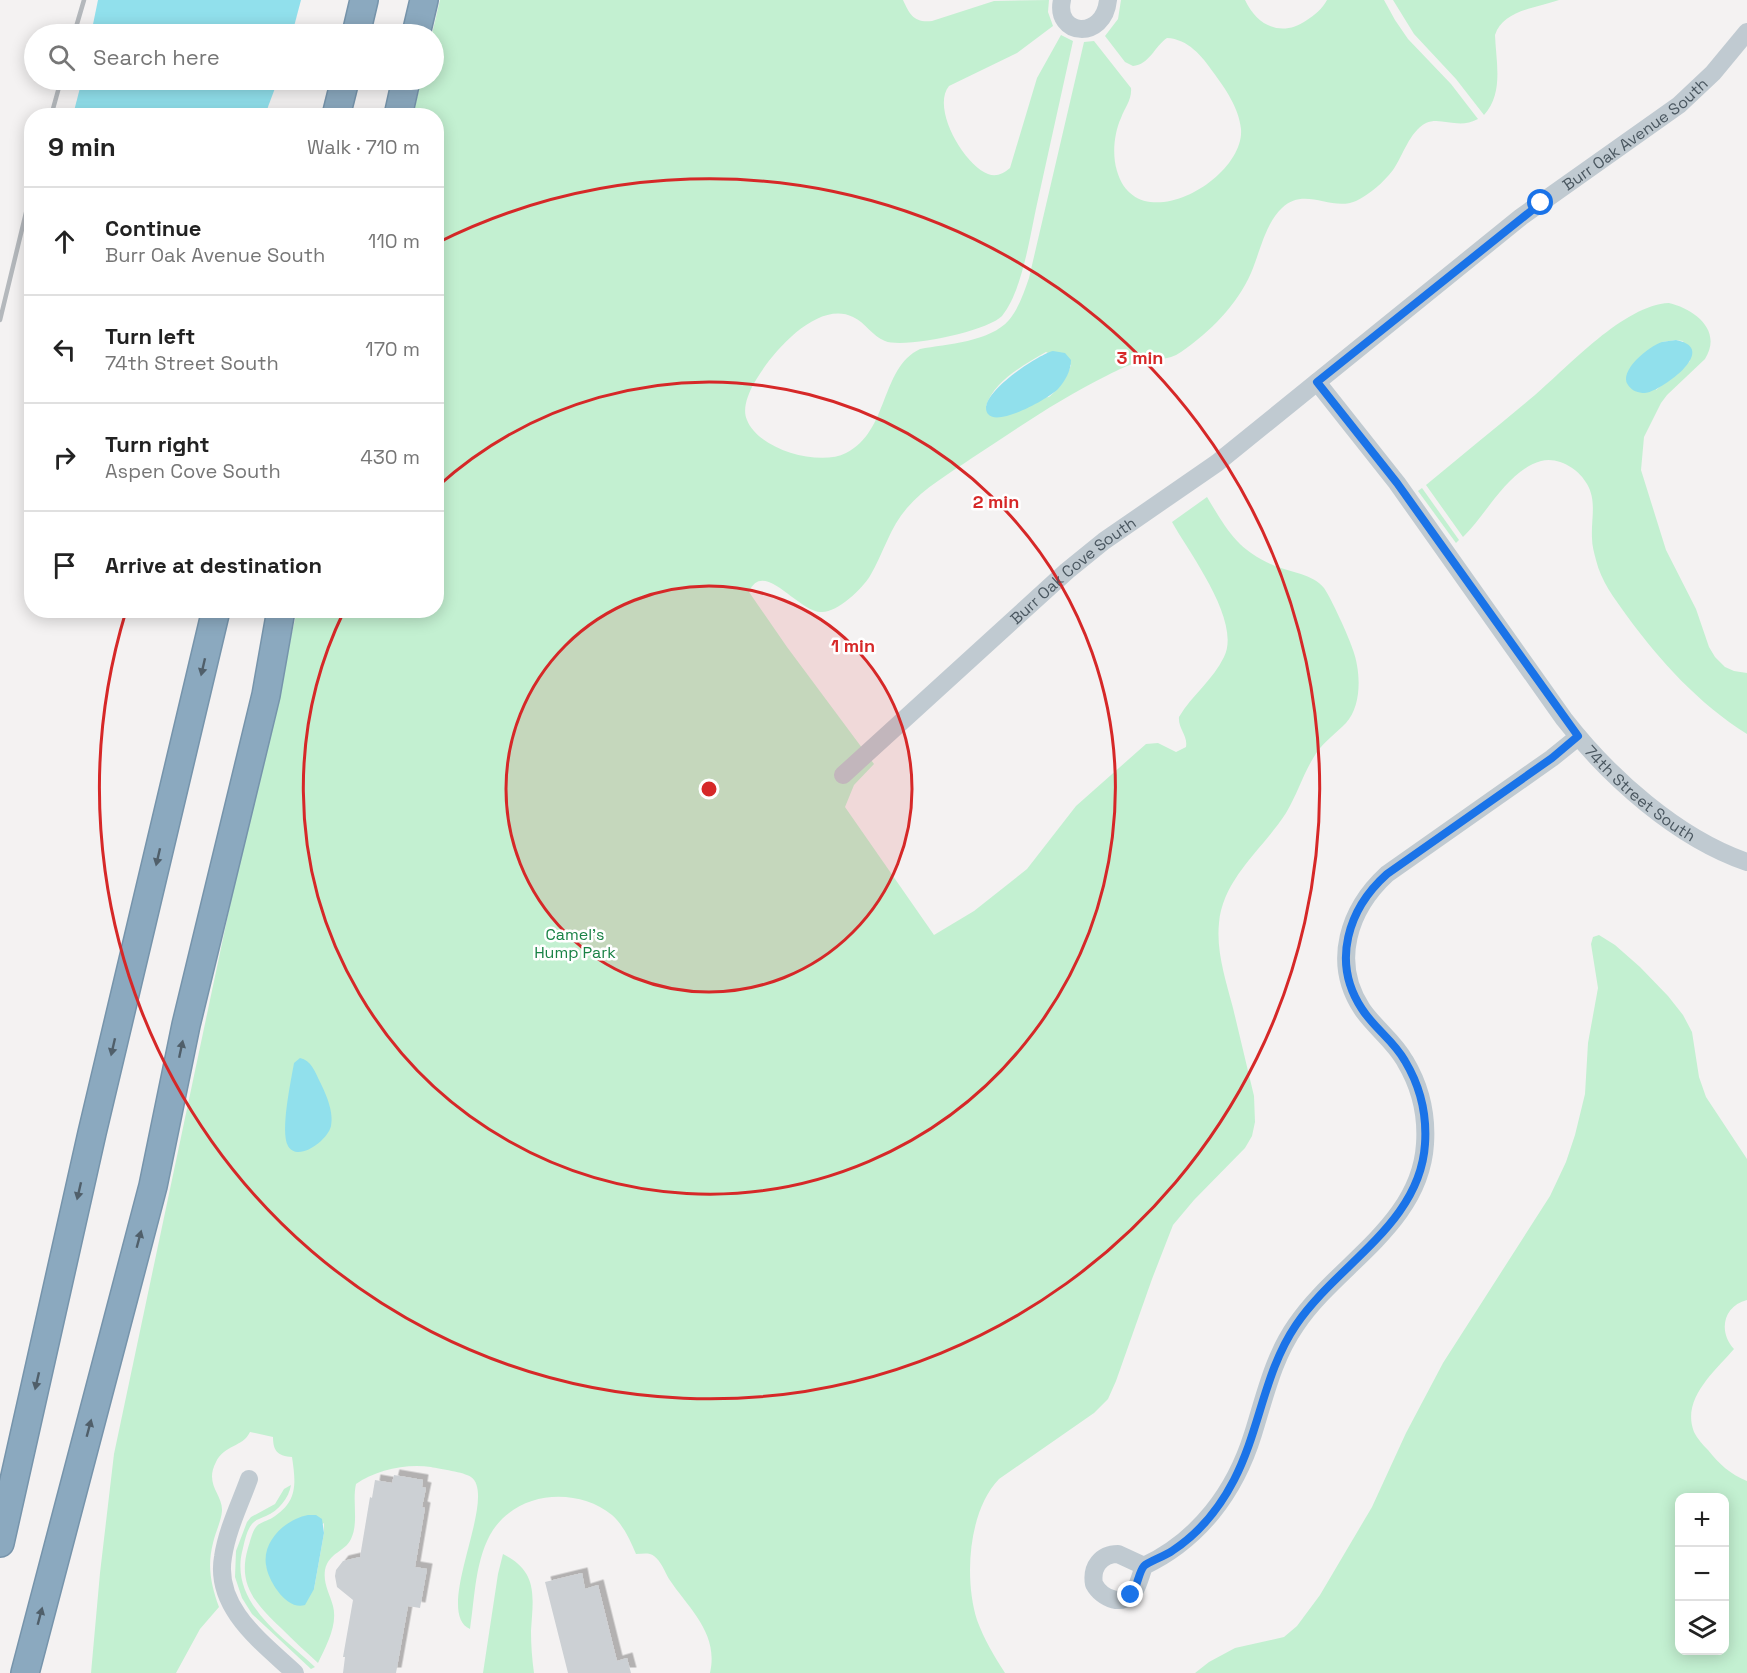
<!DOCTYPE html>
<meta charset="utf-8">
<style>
:root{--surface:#fff;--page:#f6f6f6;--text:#222;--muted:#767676;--line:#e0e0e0}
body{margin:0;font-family:"Space Grotesk",sans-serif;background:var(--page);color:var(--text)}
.controls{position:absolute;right:18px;bottom:18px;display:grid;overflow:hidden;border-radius:12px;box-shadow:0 3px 15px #0003}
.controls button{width:54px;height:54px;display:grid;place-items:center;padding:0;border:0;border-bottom:2px solid var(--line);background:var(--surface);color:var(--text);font:30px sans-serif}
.stop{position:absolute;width:18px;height:18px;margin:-14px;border:4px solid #1a73e8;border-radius:50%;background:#fff}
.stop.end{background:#1a73e8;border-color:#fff;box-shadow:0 2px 6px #0008}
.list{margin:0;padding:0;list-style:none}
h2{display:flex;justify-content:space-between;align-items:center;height:78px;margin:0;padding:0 24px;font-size:26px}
h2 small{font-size:20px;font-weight:400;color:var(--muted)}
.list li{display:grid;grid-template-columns:39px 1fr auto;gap:18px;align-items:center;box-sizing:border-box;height:108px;padding:0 24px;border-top:2px solid var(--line)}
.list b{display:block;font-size:22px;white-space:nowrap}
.list p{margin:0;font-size:20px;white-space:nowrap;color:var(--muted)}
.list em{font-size:20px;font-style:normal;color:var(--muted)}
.icon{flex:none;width:33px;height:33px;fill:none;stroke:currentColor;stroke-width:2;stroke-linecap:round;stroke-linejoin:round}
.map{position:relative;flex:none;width:1747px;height:1673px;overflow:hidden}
.search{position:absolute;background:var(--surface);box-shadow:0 3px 15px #0003;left:24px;top:24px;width:420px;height:66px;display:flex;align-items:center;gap:15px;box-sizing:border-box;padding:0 21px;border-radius:33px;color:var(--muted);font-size:22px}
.panel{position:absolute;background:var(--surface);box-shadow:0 3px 15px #0003;left:24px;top:108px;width:420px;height:510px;border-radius:24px}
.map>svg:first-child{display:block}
.green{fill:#c3f0d1;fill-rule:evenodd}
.water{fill:#91e0ec}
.building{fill:#ccd0d4;filter:url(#shadow)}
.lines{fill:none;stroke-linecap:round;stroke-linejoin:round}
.highway-casing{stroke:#7694ab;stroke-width:30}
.minor{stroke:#c0cad1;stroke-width:18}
.highway{stroke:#8ba9bf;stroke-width:27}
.rail{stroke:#b4b8bc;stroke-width:4.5}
.oneway{fill:#505f6a}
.route{stroke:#1a73e8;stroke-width:8}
.ring{fill:none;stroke:#d62828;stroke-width:3}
.labels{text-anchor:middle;stroke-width:5;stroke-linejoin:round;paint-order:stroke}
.street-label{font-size:16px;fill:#4a5760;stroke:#fff}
.park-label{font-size:16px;fill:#198245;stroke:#fff}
.centre{fill:#d62828;stroke:#fff;stroke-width:3}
.ring-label{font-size:18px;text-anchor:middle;font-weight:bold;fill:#d62828;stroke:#fff;stroke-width:5;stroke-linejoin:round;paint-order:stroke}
</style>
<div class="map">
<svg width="1747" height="1673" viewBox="0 0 1747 1673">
<defs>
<filter id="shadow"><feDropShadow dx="5.5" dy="-5.5" stdDeviation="0" flood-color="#0004"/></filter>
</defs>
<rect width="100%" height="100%" fill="#f4f2f2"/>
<!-- green -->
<g class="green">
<path d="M440 0H903C910 15 914 23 932 21L994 1 1049 0 1048 12 1053 26 1017 53 949 86C931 108 964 165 988 174 996 177 1003 174 1010 168L1037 78 1061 35 1073 41C1061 95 1049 150 1037 204 1030 236 1022 292 1002 316 988 331 904 349 885 341 872 336 866 323 853 317 816 299 768 357 753 385 748 395 742 409 747 420 758 449 819 467 846 453 889 432 880 368 920 349 947 344 990 342 1009 320 1019 308 1024 292 1029 278L1084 42 1094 41 1131 88C1132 100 1125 107 1121 118 1114 133 1112 155 1117 171 1137 241 1245 179 1241 129 1239 108 1225 88 1213 72 1202 56 1188 39 1167 38 1155 46 1149 65 1133 66L1125 62 1105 36 1118 19 1121 0H1245C1257 26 1282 38 1307 20 1315 15 1322 9 1327 0H1384L1395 20 1408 39 1451 84 1478 119C1458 130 1441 116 1426 123 1409 132 1403 156 1393 170 1383 183 1370 194 1356 201 1331 212 1305 186 1282 208 1265 224 1260 252 1251 273 1237 305 1210 332 1181 352 1168 361 1154 359 1140 362 1129 364 1118 370 1108 375 1061 398 1016 429 972 458 950 473 924 488 907 508 890 527 883 554 870 576 862 589 837 613 821 612 797 611 763 558 749 592L787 647 874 764 854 785 845 807 934 935 974 911 1027 869 1076 806 1146 744 1158 743 1176 752 1186 747C1188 735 1178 729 1179 717 1192 695 1213 680 1224 657 1242 621 1189 553 1172 522L1207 497C1227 530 1237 550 1275 566 1290 572 1313 574 1324 588 1331 598 1349 637 1353 650 1361 672 1362 705 1346 723 1336 733 1325 741 1317 752 1304 771 1298 793 1286 813 1263 849 1223 878 1219 923 1216 952 1226 981 1233 1008 1240 1037 1247 1067 1254 1096L1255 1122 1252 1136 1245 1148 1194 1200 1173 1225 1152 1279 1116 1381 1108 1399 1094 1413 999 1479C968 1511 964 1579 977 1620 984 1639 994 1656 1005 1673H710C719 1633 689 1609 669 1579 665 1572 661 1561 654 1556 649 1552 642 1554 636 1554 630 1540 624 1526 612 1515 577 1487 519 1491 493 1530 475 1558 475 1597 470 1629 432 1612 499 1497 471 1477 464 1472 440 1469 431 1467 407 1463 375 1470 356 1484 352 1502 359 1522 351 1539 345 1552 329 1552 325 1570 323 1584 330 1594 333 1606 338 1625 326 1646 318 1663 306 1652 293 1640 281 1628 256 1604 237 1585 248 1548 250 1542 252 1532 256 1527 260 1522 267 1521 272 1518 298 1502 296 1484 292 1457 278 1456 273 1451 273 1437L250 1432C243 1447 224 1445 216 1462 204 1485 223 1494 222 1511 221 1522 215 1533 213 1543 207 1566 211 1585 219 1607L200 1629 176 1673H91L100 1573 114 1454 247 825 297 611 436 610V116L413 115 421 80H434L432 34ZM1046 352 1071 365C1066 379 1060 388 1049 397L986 406C994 381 1025 364 1046 352ZM324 1523V1533L314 1589 273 1583 266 1565Z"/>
<path d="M1393 0H1559C1537 8 1503 10 1495 35 1496 62 1504 93 1484 115L1456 79 1414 34Z"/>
<path d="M1669 303C1694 309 1723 330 1705 359L1667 395 1661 403 1644 437 1641 470 1666 550 1696 609 1709 647 1715 657 1725 667 1734 671 1747 673V734C1699 704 1660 661 1627 616 1614 598 1601 581 1596 560 1594 553 1592 545 1592 538 1591 519 1597 501 1587 484 1579 469 1558 456 1541 461 1508 470 1486 515 1463 537L1426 485C1462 455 1499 425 1535 395 1569 366 1624 305 1669 303ZM1676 340 1683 341 1690 361 1656 390 1662 342Z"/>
<polygon points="1422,488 1459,540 1456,543 1418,491"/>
<path d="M1599 935 1615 945 1640 967 1668 996 1683 1015 1692 1032 1699 1077 1706 1097 1747 1159V1300C1723 1306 1718 1332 1734 1349 1715 1371 1681 1399 1694 1432 1697 1438 1703 1445 1708 1450 1719 1464 1730 1474 1747 1481V1673H1195L1209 1662 1235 1648 1284 1637 1297 1626 1320 1595 1372 1507 1406 1433 1443 1363 1550 1196 1566 1162 1575 1135 1585 1094 1588 1043 1598 988 1591 944 1593 937ZM1680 1498H1724V1650H1680Z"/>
<path d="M291 1485C289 1498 278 1511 266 1516 262 1518 257 1519 254 1522 247 1528 245 1540 243 1548 228 1601 281 1635 315 1667L311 1669 252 1614 242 1598 235 1577 236 1551 247 1522 251 1517 275 1504 284 1489Z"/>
<path d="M503 1554C539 1572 533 1597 531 1631 531 1645 532 1659 534 1673H483L498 1574Z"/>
</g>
<!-- water -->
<g class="water">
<polygon points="98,0 301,0 292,34 91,34"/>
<polygon points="82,80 278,80 265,115 73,115"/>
<path d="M1676 340C1722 349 1658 393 1645 393 1638 393 1632 391 1628 385 1618 371 1649 346 1662 342 1666 341 1671 341 1676 340Z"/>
<path d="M1053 351 1065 353 1071 360C1071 371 1065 381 1058 389 1048 399 998 427 988 414 974 396 1039 354 1053 351Z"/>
<path d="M300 1058C311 1060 315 1072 320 1082 326 1094 334 1112 331 1126 328 1140 298 1163 288 1146 280 1131 291 1081 294 1063Z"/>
<path d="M308 1515H316L322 1519 324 1533 314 1589 305 1605C287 1611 268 1581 266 1565 262 1541 286 1519 308 1515Z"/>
</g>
<!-- building -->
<g class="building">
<polygon points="394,1475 423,1480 422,1487 426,1488 422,1507 425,1508 415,1567 427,1569 420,1608 408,1606 396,1673 343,1673 345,1657 343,1657 353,1600 337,1587 335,1576 336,1570 343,1561 360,1557 370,1497 372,1498 375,1480 392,1483"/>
<polygon points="582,1573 585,1589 598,1585 617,1661 627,1658 631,1673 568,1673 545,1582"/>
</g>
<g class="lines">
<!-- highway casing -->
<g class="highway-casing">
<g id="highway">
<polyline points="356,34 364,0"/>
<polyline points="416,34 424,0"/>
<polyline points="336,116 345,80"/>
<polyline points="398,116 406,80"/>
<polyline points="0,1543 92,1133 216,610"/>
<polyline points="25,1673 153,1186 186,1025 266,695 281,610"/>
</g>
</g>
<!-- minor -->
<g class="minor">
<path d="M1062 0C1054 36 1104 41 1108 0"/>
<path id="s1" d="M1317 382 1397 483 1564 719C1609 777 1677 838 1747 862"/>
<path id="s2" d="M843 775 1067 571 1104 541 1217 463 1521 217 1679 105 1713 73 1747 32"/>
<path d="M249 1479C240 1504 227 1530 223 1557 214 1608 263 1643 295 1673"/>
<path d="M1144 1566C1141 1574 1139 1583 1135 1590 1124 1608 1102 1599 1094 1584 1091 1567 1101 1554 1118 1554L1144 1566C1199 1540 1235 1492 1253 1434 1265 1396 1273 1358 1296 1325 1337 1264 1420 1225 1425 1144 1427 1115 1420 1086 1405 1061 1394 1041 1375 1028 1362 1009 1331 962 1349 909 1387 874L1552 758 1578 737"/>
</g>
<!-- highway -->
<use href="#highway" class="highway"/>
<!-- rail -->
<g class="rail">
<polyline points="74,34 84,0"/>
<polyline points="51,116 61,80"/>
<polyline points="0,320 32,188"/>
</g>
</g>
<!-- one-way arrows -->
<defs><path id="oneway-solid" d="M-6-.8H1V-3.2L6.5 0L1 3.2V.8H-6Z" transform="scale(1.5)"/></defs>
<g class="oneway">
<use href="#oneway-solid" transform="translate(203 667) rotate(103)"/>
<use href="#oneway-solid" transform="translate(158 857) rotate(103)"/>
<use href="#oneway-solid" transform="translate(113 1047) rotate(103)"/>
<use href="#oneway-solid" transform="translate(181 1049) rotate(-78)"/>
<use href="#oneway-solid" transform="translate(79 1191) rotate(103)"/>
<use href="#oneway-solid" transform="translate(139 1239) rotate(-75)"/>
<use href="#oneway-solid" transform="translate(37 1381) rotate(103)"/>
<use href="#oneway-solid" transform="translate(89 1428) rotate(-75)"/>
<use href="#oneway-solid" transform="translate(40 1616) rotate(-75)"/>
</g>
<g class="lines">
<!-- route -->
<path class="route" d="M1131 1595C1138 1587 1138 1573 1144 1566 1148 1562 1165 1556 1172 1551 1198 1534 1219 1509 1234 1480 1260 1430 1264 1372 1296 1325 1337 1264 1420 1224 1425 1144 1427 1115 1420 1086 1405 1061 1394 1041 1374 1028 1362 1009 1331 962 1348 909 1387 874L1552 758 1578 736 1397 483 1317 382 1541 203"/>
</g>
<!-- distance rings -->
<circle cx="709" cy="789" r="203" fill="#d62828" fill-opacity=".12"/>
<g class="ring">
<circle cx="709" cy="789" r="203"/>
<path d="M437 487A406 406 0 1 1 344 611"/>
<path d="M437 243A610 610 0 1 1 126 611"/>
</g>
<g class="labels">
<!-- street labels -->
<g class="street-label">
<text dy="6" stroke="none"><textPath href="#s2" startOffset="1020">Burr Oak Avenue South</textPath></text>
<text dy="6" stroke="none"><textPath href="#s2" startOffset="308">Burr Oak Cove South</textPath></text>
<text dy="6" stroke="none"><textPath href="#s1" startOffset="525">74th Street South</textPath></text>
</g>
<!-- park labels -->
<g class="park-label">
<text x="575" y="940">Camel's<tspan x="575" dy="18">Hump Park</tspan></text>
</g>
</g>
<circle cx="709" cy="789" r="9" class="centre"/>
<g class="ring-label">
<text x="1140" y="364">3 min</text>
<text x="996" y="508">2 min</text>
<text x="853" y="652">1 min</text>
</g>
</svg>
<div class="controls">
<button>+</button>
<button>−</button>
<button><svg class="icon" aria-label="layers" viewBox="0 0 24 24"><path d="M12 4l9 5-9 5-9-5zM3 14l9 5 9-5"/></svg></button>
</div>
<div class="stop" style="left:1541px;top:203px"></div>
<div class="stop end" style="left:1131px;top:1595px"></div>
<div class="search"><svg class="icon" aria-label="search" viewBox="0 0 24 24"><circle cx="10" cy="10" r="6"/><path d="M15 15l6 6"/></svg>Search here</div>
<section class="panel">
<h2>9 min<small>Walk · 710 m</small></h2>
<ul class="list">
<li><svg class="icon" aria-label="ahead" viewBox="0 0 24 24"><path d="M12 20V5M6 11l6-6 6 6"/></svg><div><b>Continue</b><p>Burr Oak Avenue South</p></div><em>110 m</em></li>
<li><svg class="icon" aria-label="left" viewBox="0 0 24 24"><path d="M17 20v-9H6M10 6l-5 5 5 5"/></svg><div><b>Turn left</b><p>74th Street South</p></div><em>170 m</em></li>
<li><svg class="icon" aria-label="right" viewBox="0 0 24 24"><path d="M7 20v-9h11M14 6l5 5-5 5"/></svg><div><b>Turn right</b><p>Aspen Cove South</p></div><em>430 m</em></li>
<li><svg class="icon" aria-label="arrive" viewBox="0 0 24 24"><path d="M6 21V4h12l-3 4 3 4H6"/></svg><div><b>Arrive at destination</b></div></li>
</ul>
</section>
</div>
